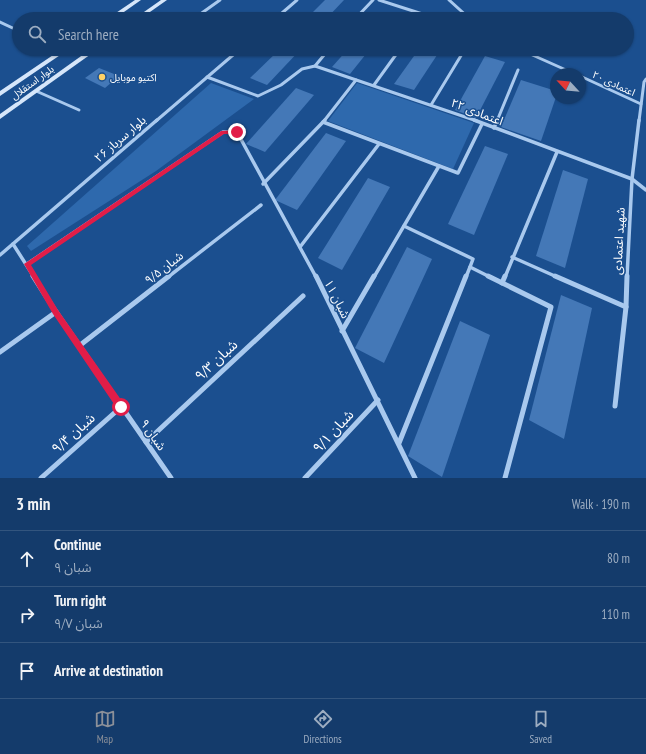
<!DOCTYPE html>
<meta charset="utf-8">
<style>
:root{--surface:#143b6b;--page:#1d4271;--text:#f1f3f6;--muted:#9dadc1;--line:#33557e;--accent:#8c9099}
body{margin:0;font-family:"PT Sans Narrow","Noto Sans Arabic",sans-serif;background:var(--page);color:var(--text)}
.compass{position:absolute;left:550px;top:68px;width:36px;height:36px;border-radius:50%;background:var(--surface);box-shadow:0 1px 3px #0004;rotate:296deg}
.stop{position:absolute;width:12px;height:12px;margin:-9px;border:3px solid #e11d48;border-radius:50%;background:#fff}
.stop.end{background:#e11d48;border-color:#fff;box-shadow:0 1px 4px #0008}
.list{margin:0;padding:0;list-style:none}
h2{display:flex;justify-content:space-between;align-items:center;height:52px;margin:0;padding:0 16px;font-size:17px}
h2 small{font-size:13px;font-weight:400;color:var(--muted)}
.list li{display:grid;grid-template-columns:26px 1fr auto;gap:12px;align-items:center;box-sizing:border-box;height:56px;padding:0 16px;border-top:1px solid var(--line)}
.list b{display:block;font-size:15px;white-space:nowrap}
.list p{margin:0;font-size:13px;white-space:nowrap;color:var(--muted)}
.list em{font-size:13px;font-style:normal;color:var(--muted)}
.icon{flex:none;width:22px;height:22px;fill:none;stroke:currentColor;stroke-width:2;stroke-linecap:round;stroke-linejoin:round}
.map{position:relative;flex:none;width:646px;height:478px;overflow:hidden}
.search{position:absolute;background:var(--surface);box-shadow:0 1px 3px #0004;left:12px;right:12px;top:12px;height:44px;display:flex;align-items:center;gap:10px;box-sizing:border-box;padding:0 14px;border-radius:22px;color:var(--muted);font-size:15px}
.sheet{height:220px;background:var(--surface)}
nav{display:flex;justify-content:space-around;align-items:center;box-sizing:border-box;height:56px;border-top:1px solid var(--line);background:var(--surface);font-size:11px;color:var(--muted)}
nav a{display:grid;justify-items:center;gap:2px}
nav .on{color:var(--accent)}
.map>svg:first-child{display:block}
.green{fill:#2e69ad}
.building{fill:#4478b7}
.lines{fill:none;stroke-linecap:round;stroke-linejoin:round}
.minor-far2{stroke:#a9c9ee;stroke-width:3}
.minor-far1{stroke:#a9c9ee;stroke-width:3.5}
.minor{stroke:#a9c9ee;stroke-width:5}
.secondary{fill:#d6e6fa;fill-rule:evenodd}
.route{fill:#e11d48}
.poi-dot{fill:#ffd166;stroke:#1b4f8f;stroke-width:1.5}
.labels{text-anchor:middle;stroke-width:3;stroke-linejoin:round;paint-order:stroke}
.far-poi-label{font-size:10px;fill:#fff;stroke:#1b4f8f;text-anchor:start}
.far-street-label{font-size:10px;fill:#fff;stroke:#1b4f8f}
.street-label{font-size:12px;fill:#fff;stroke:#1b4f8f}
.near-street-label{font-size:14px;fill:#fff;stroke:#1b4f8f}
</style>
<div class="map">
<svg width="646" height="478" viewBox="0 0 646 478">
<rect width="100%" height="100%" fill="#1b4f8f"/>
<!-- green -->
<g class="green">
<polygon points="211,83 254,99 156,171 31,251 27,246"/>
<polygon points="357,83 474,123 453,169 328,121"/>
</g>
<!-- building -->
<g class="building">
<polygon points="325,0 344,0 326,19 306,19"/>
<polygon points="280,49 301,49 267,85 250,78"/>
<polygon points="348,49 370,49 350,74 332,67"/>
<polygon points="419,49 441,49 414,90 394,84"/>
<polygon points="485,56 505,62 476,118 455,110"/>
<polygon points="99,68 119,76 105,88 85,78"/>
<polygon points="521,80 556,91 556,97 541,141 501,127"/>
<polygon points="296,88 314,95 265,152 246,144"/>
<polygon points="326,133 346,141 297,210 275,200"/>
<polygon points="485,146 508,154 474,235 448,224"/>
<polygon points="563,170 588,179 565,268 536,256"/>
<polygon points="368,178 390,187 342,270 318,258"/>
<polygon points="407,247 432,259 384,363 355,348"/>
<polygon points="561,295 592,308 564,439 529,420"/>
<polygon points="460,321 490,335 442,477 408,456"/>
</g>
<g class="lines">
<!-- minor-far2 -->
<g class="minor-far2">
<polyline points="379,0 438,19"/>
<polyline points="449,0 470,19"/>
<polyline points="199,15 220,0"/>
<polyline points="275,19 297,0"/>
<polyline points="355,19 373,0"/>
<polyline points="0,22 19,31"/>
<polyline points="519,49 575,74"/>
<polyline points="315,66 477,121"/>
<polyline points="580,76 641,104"/>
<polyline points="207,77 258,96 281,85 302,69 315,66 329,49"/>
<polyline points="374,85 400,49"/>
<polyline points="36,91 79,110"/>
<polyline points="431,105 465,49"/>
<polyline points="156,121 240,49"/>
<polyline points="324,121 356,80"/>
<polyline points="497,121 518,70"/>
<polyline points="639,121 644,82 646,79"/>
</g>
<!-- minor-far1 -->
<g class="minor-far1">
<polyline points="474,120 632,179 646,190"/>
<polyline points="323,122 458,173 482,124"/>
<polyline points="494,128 497,120"/>
<polyline points="263,184 325,120"/>
<polyline points="404,226 473,259 470,267"/>
<polyline points="13,244 34,277"/>
<polyline points="300,247 379,144"/>
<polyline points="0,255 157,120"/>
<polyline points="512,257 557,277"/>
<polyline points="27,264 223,132 237,132 316,277"/>
<polyline points="168,277 261,205"/>
<polyline points="374,277 439,166"/>
<polyline points="466,277 470,267 490,277"/>
<polyline points="505,277 557,152"/>
<polyline points="627,277 632,179 639,120"/>
</g>
<!-- minor -->
<g class="minor">
<polyline points="33,276 56,312 171,478"/>
<polyline points="316,276 415,478"/>
<polyline points="488,276 551,307 505,478"/>
<polyline points="555,276 626,307"/>
<polyline points="502,283 505,276"/>
<polyline points="342,331 374,276"/>
<polyline points="79,346 169,276"/>
<polyline points="0,352 56,312"/>
<polyline points="615,406 626,307 627,276"/>
<polyline points="146,442 303,296"/>
<polyline points="399,443 466,276"/>
<polyline points="41,478 121,407"/>
<polyline points="305,478 378,400"/>
</g>
<!-- secondary -->
<g class="secondary">
<polygon points="135,0 141,0 114,19 107,19"/>
<polygon points="161,0 167,0 140,19 134,19"/>
<polygon points="62,49 69,49 0,96 0,91"/>
<polygon points="91,49 98,49 0,119 0,114"/>
</g>
</g>
<!-- route -->
<polygon class="route" points="221,131 237,130 239,132 237,134 224,134 31,265 58,310 124,404 124,410 121,411 118,410 53,314 24,264"/>
<!-- markers -->
<circle class="poi-dot" cx="102" cy="77" r="4"/>
<g class="labels">
<!-- far-poi labels -->
<g class="far-poi-label">
<text x="110" y="81">اکتیو موبایل</text>
</g>
<!-- far-street labels -->
<g class="far-street-label">
<text transform="translate(32 82) rotate(-36)" y="4">بلوار استقلال</text>
<text transform="translate(614 83) rotate(25)" y="4">۲۰ اعتمادی</text>
</g>
<!-- street labels -->
<g class="street-label">
<text transform="translate(477 112) rotate(21)" y="4">۲۲ اعتمادی</text>
<text transform="translate(120 139) rotate(-41)" y="4">۲۶ بلوار سرباز</text>
<text transform="translate(619 241) rotate(-87)" y="4">شهید اعتمادی</text>
<text transform="translate(164 268) rotate(-38)" y="4">۹/۵ شبان</text>
<text transform="translate(337 299) rotate(63)" y="4">۱۱ شبان</text>
<text transform="translate(153 435) rotate(55)" y="4">۹ شبان</text>
</g>
<!-- near-street labels -->
<g class="near-street-label">
<text transform="translate(216 360) rotate(-43)" y="5">۹/۳ شبان</text>
<text transform="translate(333 431) rotate(-47)" y="5">۹/۱ شبان</text>
<text transform="translate(73 433) rotate(-42)" y="5">۹/۴ شبان</text>
</g>
</g>
</svg>
<svg class="compass" viewBox="-18 -18 36 36"><path d="M0-13l5 13h-10z" fill="#e53935"/><path d="M0 13l5-13h-10z" fill="#9dadc1"/></svg>
<div class="stop" style="left:121px;top:407px"></div>
<div class="stop end" style="left:237px;top:132px"></div>
<div class="search"><svg class="icon" aria-label="search" viewBox="0 0 24 24"><circle cx="10" cy="10" r="6"/><path d="M15 15l6 6"/></svg>Search here</div>
</div>
<section class="sheet">
<h2>3 min<small>Walk · 190 m</small></h2>
<ul class="list">
<li><svg class="icon" aria-label="ahead" viewBox="0 0 24 24"><path d="M12 20V5M6 11l6-6 6 6"/></svg><div><b>Continue</b><p>۹ شبان</p></div><em>80 m</em></li>
<li><svg class="icon" aria-label="right" viewBox="0 0 24 24"><path d="M7 20v-9h11M14 6l5 5-5 5"/></svg><div><b>Turn right</b><p>۹/۷ شبان</p></div><em>110 m</em></li>
<li><svg class="icon" aria-label="arrive" viewBox="0 0 24 24"><path d="M6 21V4h12l-3 4 3 4H6"/></svg><div><b>Arrive at destination</b></div></li>
</ul>
</section>
<nav>
<a class="on"><svg class="icon" aria-label="map" viewBox="0 0 24 24"><path d="M3 6l6-2 6 2 6-2v14l-6 2-6-2-6 2zM9 4v14M15 6v14"/></svg>Map</a>
<a><svg class="icon" aria-label="directions" viewBox="0 0 24 24"><path d="M12 3l9 9-9 9-9-9zM9 14v-3h6M13 9l2 2-2 2"/></svg>Directions</a>
<a><svg class="icon" aria-label="saved" viewBox="0 0 24 24"><path d="M7 4h10v16l-5-4-5 4z"/></svg>Saved</a>
</nav>
